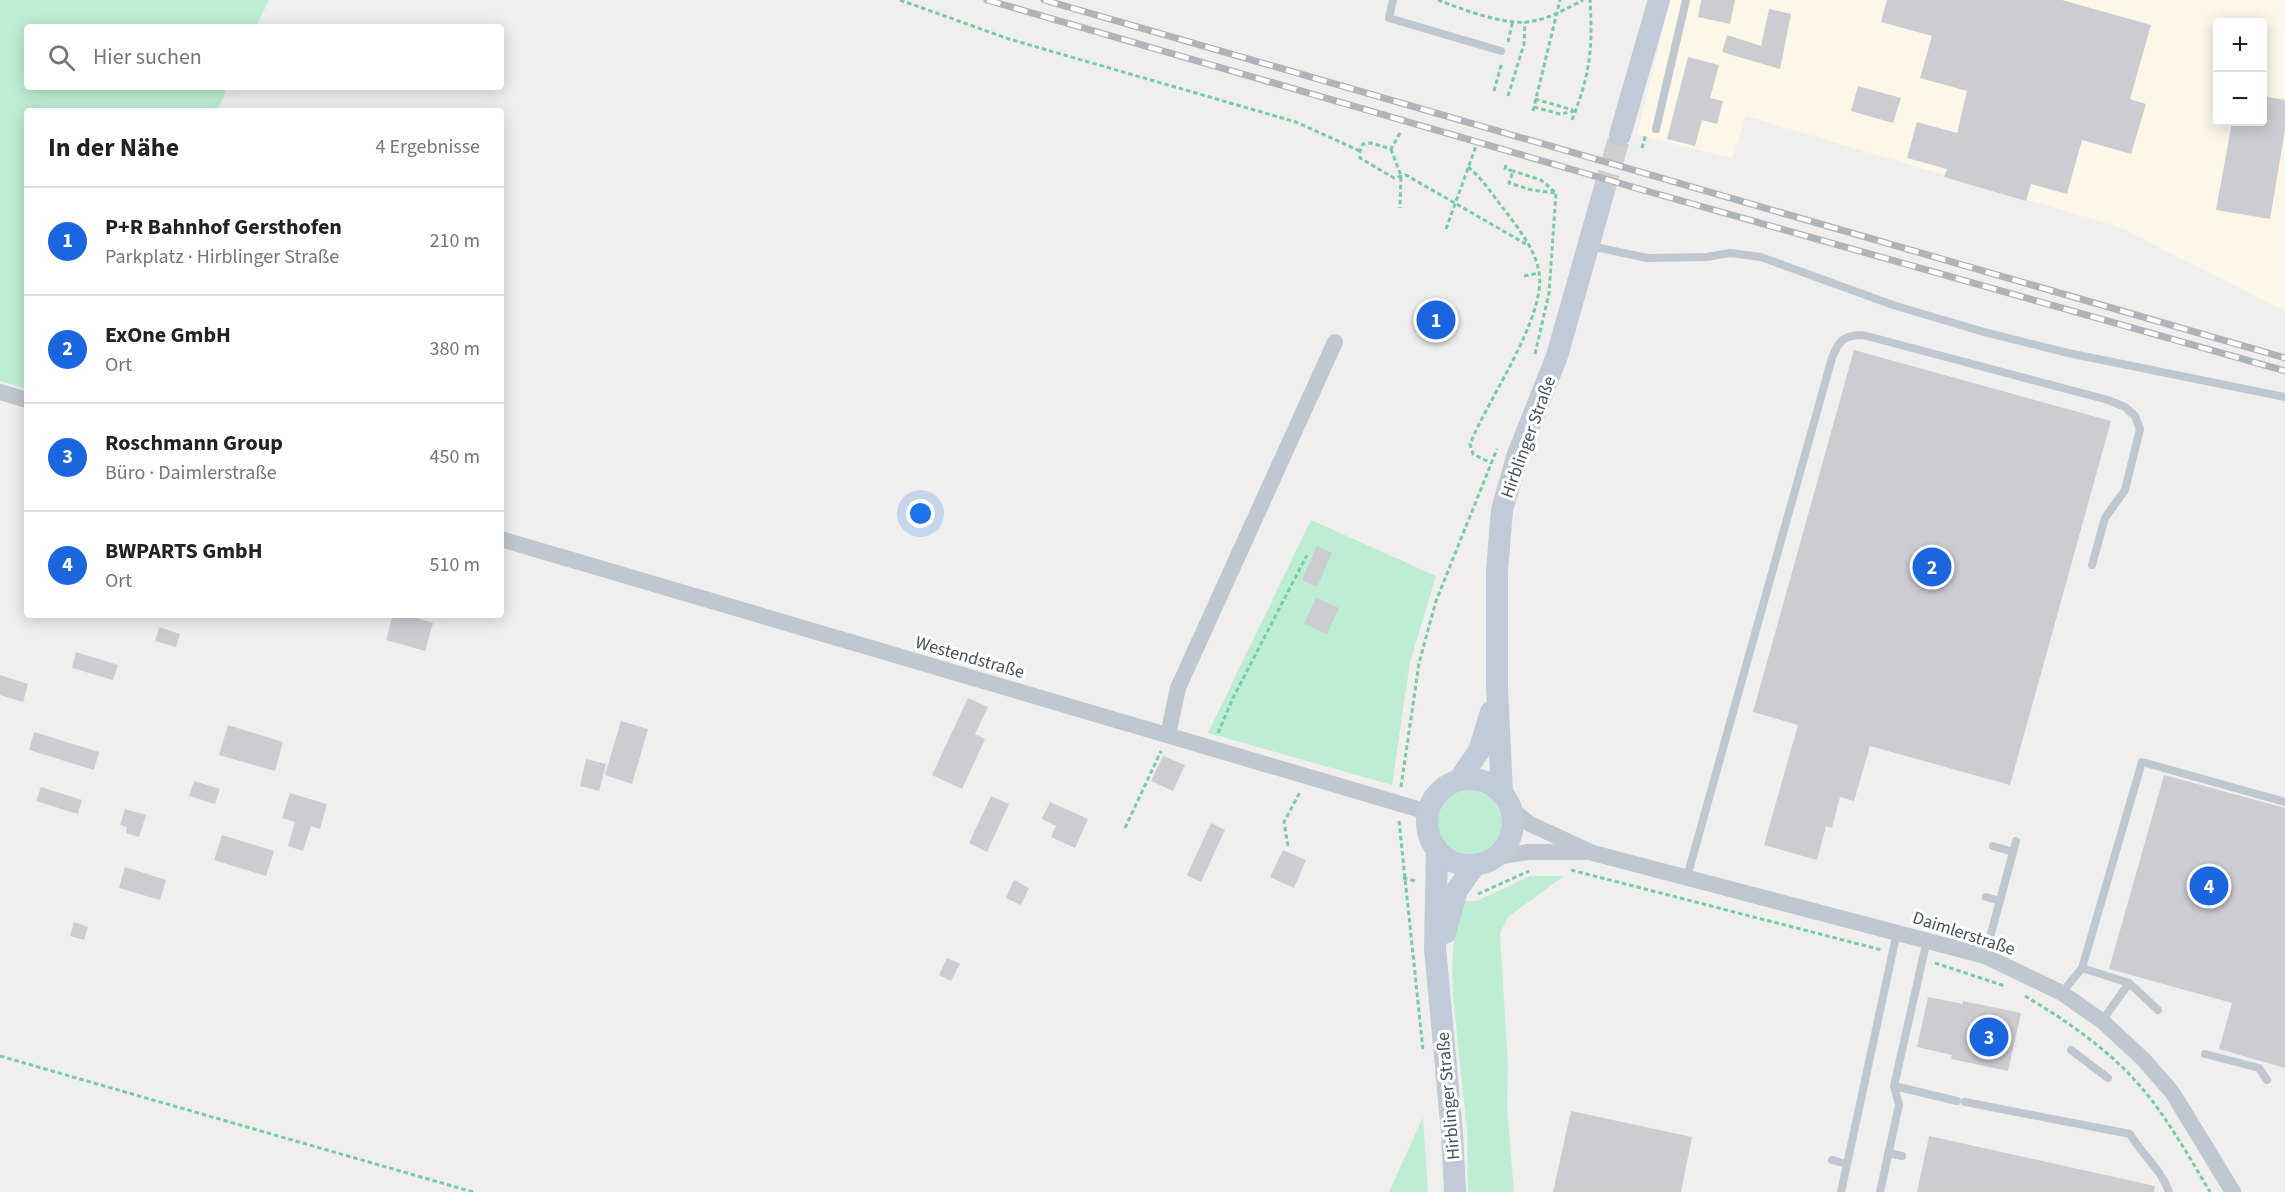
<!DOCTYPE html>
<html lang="de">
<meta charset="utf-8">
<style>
:root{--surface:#fff;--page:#f2f2f2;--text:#222;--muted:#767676;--line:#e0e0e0;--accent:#1b66de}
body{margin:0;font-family:"Source Sans 3",sans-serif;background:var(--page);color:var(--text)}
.controls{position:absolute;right:18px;top:18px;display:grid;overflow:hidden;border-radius:6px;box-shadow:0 3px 15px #0003}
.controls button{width:54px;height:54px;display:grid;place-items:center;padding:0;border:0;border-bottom:2px solid var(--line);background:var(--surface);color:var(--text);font:30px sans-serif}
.you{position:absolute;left:921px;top:514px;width:21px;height:21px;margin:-15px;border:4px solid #fff;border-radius:50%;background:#1a73e8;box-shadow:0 0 0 9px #1a73e833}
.badge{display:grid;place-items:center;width:39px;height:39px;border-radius:50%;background:var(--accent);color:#fff;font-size:20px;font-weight:700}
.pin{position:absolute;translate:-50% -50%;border:3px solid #fff;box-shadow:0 2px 6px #0006}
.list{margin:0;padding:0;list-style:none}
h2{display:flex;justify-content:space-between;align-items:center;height:78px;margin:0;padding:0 24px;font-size:26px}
h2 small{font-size:20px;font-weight:400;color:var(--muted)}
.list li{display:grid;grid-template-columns:39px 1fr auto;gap:18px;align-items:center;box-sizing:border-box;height:108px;padding:0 24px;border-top:2px solid var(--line)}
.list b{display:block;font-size:22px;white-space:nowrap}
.list p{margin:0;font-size:20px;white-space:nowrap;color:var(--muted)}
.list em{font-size:20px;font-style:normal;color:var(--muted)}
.icon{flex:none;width:33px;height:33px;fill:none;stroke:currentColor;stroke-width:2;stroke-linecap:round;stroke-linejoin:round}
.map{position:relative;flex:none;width:2285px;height:1192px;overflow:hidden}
.search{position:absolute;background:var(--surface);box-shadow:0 3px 15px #0003;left:24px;top:24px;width:480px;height:66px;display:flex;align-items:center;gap:15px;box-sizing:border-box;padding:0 21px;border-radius:6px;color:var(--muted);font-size:22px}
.panel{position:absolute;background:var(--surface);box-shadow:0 3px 15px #0003;left:24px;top:108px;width:480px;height:510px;border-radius:6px}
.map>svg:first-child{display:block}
.commercial{fill:#fcf7e7;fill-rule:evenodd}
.green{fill:#bdeed3}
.building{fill:#cbcdd3}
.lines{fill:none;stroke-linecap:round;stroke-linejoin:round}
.secondary-tunnel{stroke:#cfced1;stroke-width:22;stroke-dasharray:22 11;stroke-linecap:butt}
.path{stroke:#75cca6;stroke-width:3;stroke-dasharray:4.5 3;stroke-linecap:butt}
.service{stroke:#bfc8d0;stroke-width:8}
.minor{stroke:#bfc8d0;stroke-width:16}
.secondary{stroke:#c1cad7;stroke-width:22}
.rail-casing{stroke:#b0b3b9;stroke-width:7}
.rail{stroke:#fff;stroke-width:4.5;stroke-dasharray:14;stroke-linecap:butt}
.labels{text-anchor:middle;stroke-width:6;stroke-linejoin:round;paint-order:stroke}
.street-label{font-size:18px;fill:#47505b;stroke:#fff}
</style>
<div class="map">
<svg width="2285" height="1192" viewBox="0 0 2285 1192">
<rect width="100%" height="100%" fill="#f1eeee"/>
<!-- commercial -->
<path class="commercial" d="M1670 0H2285V311L2119 227 1746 116 1732 158 1637 135ZM2218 22H2262V122H2218Z"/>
<!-- green -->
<g class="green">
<polygon points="0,0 269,0 256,27 27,27 27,87 228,87 217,111 27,111 27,389 0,381"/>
<polygon points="1311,520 1436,576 1410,662 1392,785 1208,733"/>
<circle cx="1470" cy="821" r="33"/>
<polygon points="1530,876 1564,876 1508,917 1500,933 1508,1065 1507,1106 1514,1192 1468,1192 1467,1131 1453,997 1452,968 1454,938 1464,901 1477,901"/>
<polygon points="1423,1117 1428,1192 1389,1192"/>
</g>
<!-- building -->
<g class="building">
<polygon points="1701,0 1735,0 1730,24 1698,17"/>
<polygon points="1887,0 2062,0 2151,25 2130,99 2146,104 2131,154 2082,140 2067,194 2031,184 2026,201 1944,177 1947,169 1907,158 1917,122 1957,133 1967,91 1920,78 1932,36 1881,22"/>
<polygon points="1769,9 1791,14 1780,69 1722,52 1727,35 1761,46"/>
<polygon points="1688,57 1719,65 1710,98 1723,101 1717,124 1702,120 1695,146 1667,139"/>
<polygon points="1858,86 1901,98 1893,123 1851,111"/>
<polygon points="2262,96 2285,100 2285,130 2270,219 2216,210 2232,122 2262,122"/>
<polygon points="1854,350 2111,421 2010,785 1870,746 1854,801 1840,797 1832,828 1826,826 1817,860 1764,845 1798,725 1753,712"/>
<polygon points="1317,546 1332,553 1317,587 1302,580"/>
<polygon points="1316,598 1339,608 1327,634 1304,624"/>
<polygon points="393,615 417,615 417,618 433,623 425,651 386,640"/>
<polygon points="159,627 180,634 176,647 155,641"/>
<polygon points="76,652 118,665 113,680 72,668"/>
<polygon points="0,675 28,684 23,702 0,695"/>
<polygon points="968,698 988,707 975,734 985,739 962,789 932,775"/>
<polygon points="621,721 648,729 632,784 605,775"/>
<polygon points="228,725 283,742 275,771 219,755"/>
<polygon points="34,732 99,752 94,770 29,750"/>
<polygon points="1163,756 1185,765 1173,791 1151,781"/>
<polygon points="586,759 606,764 599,791 580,786"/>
<polygon points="2164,775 2285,808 2285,1068 2219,1049 2232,1003 2109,969"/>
<polygon points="194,781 220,789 215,804 189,796"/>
<polygon points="41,787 82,800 78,814 36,801"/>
<polygon points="290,793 327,804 320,829 311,826 303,851 288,846 295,822 282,818"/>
<polygon points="991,796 1009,804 987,852 969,843"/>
<polygon points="1050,802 1088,819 1075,848 1051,837 1056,826 1042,819"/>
<polygon points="125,809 146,815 139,837 126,833 127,827 120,825"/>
<polygon points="1211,823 1225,830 1201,882 1187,875"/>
<polygon points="222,835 274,851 266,876 214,860"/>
<polygon points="1283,850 1306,860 1294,888 1270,877"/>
<polygon points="125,867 166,880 160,900 119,888"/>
<polygon points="1014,880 1029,888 1021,905 1006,898"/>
<polygon points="74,922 88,927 84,940 70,936"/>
<polygon points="947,958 960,964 951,981 939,975"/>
<polygon points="1928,997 1963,1004 1963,1001 2021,1013 2008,1071 1951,1059 1952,1055 1917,1047"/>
<polygon points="1571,1111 1692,1137 1681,1192 1553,1192"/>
<polygon points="1929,1136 2155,1186 2154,1192 1917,1192"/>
</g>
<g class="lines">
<!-- secondary-tunnel -->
<polyline class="secondary-tunnel" points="1603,194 1620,135"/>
<!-- path -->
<g class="path">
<polyline points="900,0 1009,39 1296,122 1360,151"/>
<path d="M1438 0C1461 9 1501 24 1525 22 1545 21 1566 9 1583 0"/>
<polyline points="1508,42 1513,20"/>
<polyline points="1494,91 1502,62"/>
<polyline points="1508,96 1524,44 1525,22"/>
<polyline points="1535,99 1573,110"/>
<polyline points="1534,107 1560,114 1575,111"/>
<polyline points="1533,111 1560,0"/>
<path d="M1572 120C1590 74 1593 50 1590 0"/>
<polyline points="1400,133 1391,149 1371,143 1363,144 1360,151 1360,158 1394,178 1406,175 1526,244"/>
<polyline points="1642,148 1646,134"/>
<polyline points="1391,149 1401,176 1400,208"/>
<polyline points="1506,165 1505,169 1513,171 1509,183 1532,190 1556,193 1541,180 1513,171"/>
<path d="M1468 167C1483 179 1494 197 1506 212 1520 230 1535 250 1539 272 1547 316 1487 401 1470 444L1473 454 1491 463"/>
<polyline points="1446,229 1476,146"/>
<polyline points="1524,276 1539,273"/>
<polyline points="1535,354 1549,293 1556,193"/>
<polyline points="1218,733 1233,698 1307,555"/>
<polyline points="1401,787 1419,663 1436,601 1497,449"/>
<polyline points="1399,821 1423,1050"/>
<polyline points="1125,828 1161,751"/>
<polyline points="1288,846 1284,822 1300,792"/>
<polyline points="1571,870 1882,950"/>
<polyline points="1403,878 1416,881"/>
<polyline points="1478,894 1529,871"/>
<polyline points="1935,963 2005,986"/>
<path d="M2025 996C2067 1021 2108 1049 2141 1087 2166 1116 2190 1158 2210 1192"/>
<polyline points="0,1056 473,1192"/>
</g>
<!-- service -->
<g class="service">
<polyline points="1393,0 1389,18 1501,51"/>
<polyline points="1656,129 1686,0"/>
<polyline points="1590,246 1647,258 1707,257 1730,253 1761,257 1893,305 1984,332 2068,353 2285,397"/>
<polyline points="1993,846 2013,852"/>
<path d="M1687 877 1832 358C1839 340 1844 335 1863 335L2108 400 2125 407 2135 416 2140 429 2125 490 2105 518 2092 565"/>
<polyline points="1986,897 2000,901"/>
<polyline points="1985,956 2016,841"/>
<polyline points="2082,968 2129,983 2158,1010"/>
<polyline points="2062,993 2082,968 2142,762 2285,802"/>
<polyline points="2102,1021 2129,983"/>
<polyline points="2071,1050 2108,1078"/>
<polyline points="2205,1054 2259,1068 2267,1080"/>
<polyline points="1894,1086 1957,1101"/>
<path d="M1965 1102 2130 1134C2142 1155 2162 1170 2169 1192"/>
<polyline points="1888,1153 1902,1156"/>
<polyline points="1832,1160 1846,1164"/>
<polyline points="1841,1192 1897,932"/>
<polyline points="1880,1192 1899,1105 1894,1086 1927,940"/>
</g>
<!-- minor -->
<g class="minor">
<polyline points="0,392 27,400"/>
<polyline points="501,539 1428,812"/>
<polyline points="1168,735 1178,688 1335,342"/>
<polyline points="1511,809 1530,824 1593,853 1985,956 2062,993 2102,1021 2143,1059 2172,1092 2233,1192"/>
<polyline points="1494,857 1528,852 1586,852"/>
</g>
<!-- secondary -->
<g class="secondary">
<polyline points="1620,135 1659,0"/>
<circle cx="1470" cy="822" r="43"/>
<polyline points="1459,780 1479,751 1491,712"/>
<polyline points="1502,793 1497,687 1497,571 1502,510 1518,454 1557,356 1603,194"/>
<polyline points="1437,849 1435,948 1452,1133 1455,1192"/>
<polyline points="1445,933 1457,890 1475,865"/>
</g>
<!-- rail casing -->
<g class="rail-casing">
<g id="rail">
<polyline points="987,0 1636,188 2285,371"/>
<polyline points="1044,0 2285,358"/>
</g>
</g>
<!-- rail -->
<use href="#rail" class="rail"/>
</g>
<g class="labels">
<!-- street labels -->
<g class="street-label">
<text transform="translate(1528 437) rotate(-70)" y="6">Hirblinger Straße</text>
<text transform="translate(970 657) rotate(16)" y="6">Westendstraße</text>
<text transform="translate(1964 933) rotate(18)" y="6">Daimlerstraße</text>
<text transform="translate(1448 1096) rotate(-95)" y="6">Hirblinger Straße</text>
</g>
</g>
</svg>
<div class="controls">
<button>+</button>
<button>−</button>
</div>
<div class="you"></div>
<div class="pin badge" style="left:1436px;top:320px">1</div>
<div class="pin badge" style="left:1932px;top:567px">2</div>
<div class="pin badge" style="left:1989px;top:1037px">3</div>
<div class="pin badge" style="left:2209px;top:886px">4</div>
<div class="search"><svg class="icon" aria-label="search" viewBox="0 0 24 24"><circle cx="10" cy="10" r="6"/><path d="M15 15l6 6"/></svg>Hier suchen</div>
<section class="panel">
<h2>In der Nähe<small>4 Ergebnisse</small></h2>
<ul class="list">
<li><span class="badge">1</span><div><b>P+R Bahnhof Gersthofen</b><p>Parkplatz · Hirblinger Straße</p></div><em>210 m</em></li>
<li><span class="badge">2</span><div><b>ExOne GmbH</b><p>Ort</p></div><em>380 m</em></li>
<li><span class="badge">3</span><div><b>Roschmann Group</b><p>Büro · Daimlerstraße</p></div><em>450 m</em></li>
<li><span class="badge">4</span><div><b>BWPARTS GmbH</b><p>Ort</p></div><em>510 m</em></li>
</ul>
</section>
</div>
